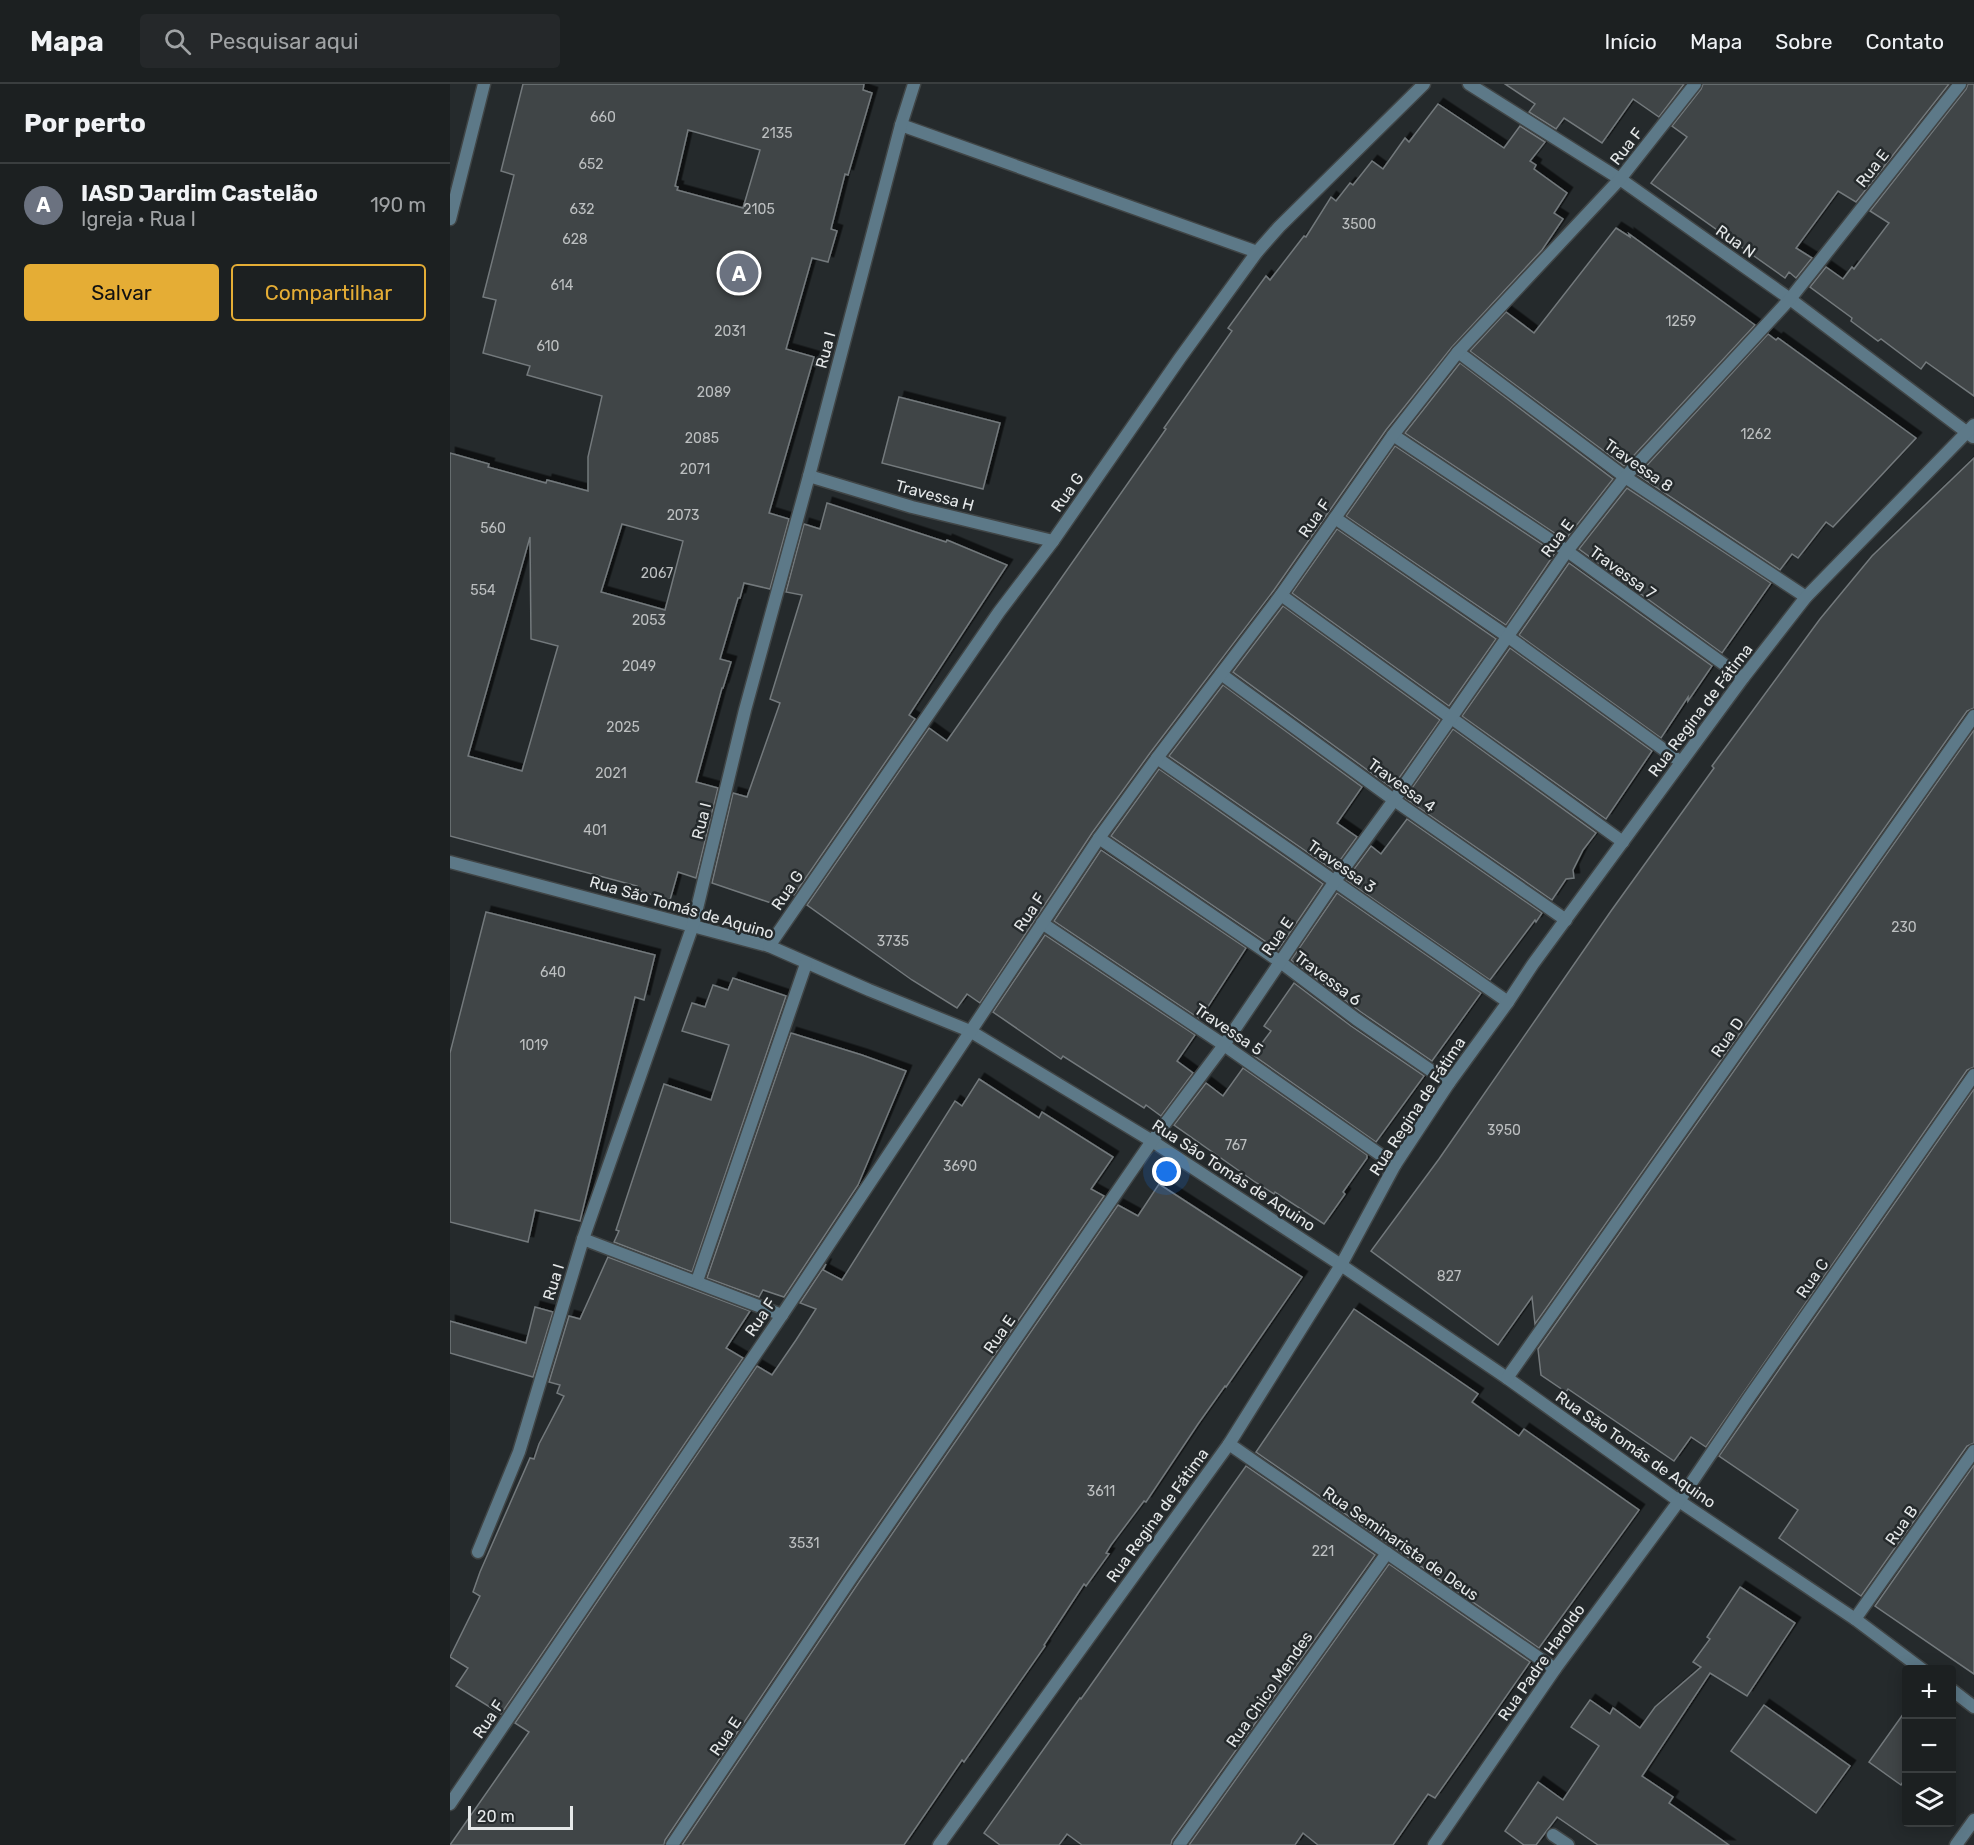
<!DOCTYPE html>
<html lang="pt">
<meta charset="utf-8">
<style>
:root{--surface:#1c2021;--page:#25282a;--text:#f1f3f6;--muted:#a0a3a5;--line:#3a3e3f;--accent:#e5ad35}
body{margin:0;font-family:Rubik,sans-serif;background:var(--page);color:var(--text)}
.controls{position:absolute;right:18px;bottom:18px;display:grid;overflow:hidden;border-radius:6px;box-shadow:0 3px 15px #0003}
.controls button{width:54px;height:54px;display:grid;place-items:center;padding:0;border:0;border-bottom:2px solid var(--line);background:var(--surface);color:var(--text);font:30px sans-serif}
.scale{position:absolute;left:18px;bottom:15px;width:105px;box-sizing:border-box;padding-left:6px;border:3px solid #e5e8e9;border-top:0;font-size:16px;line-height:21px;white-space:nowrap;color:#e5e8e9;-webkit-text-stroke:4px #252a2c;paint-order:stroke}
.you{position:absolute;left:717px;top:1088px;width:21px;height:21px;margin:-15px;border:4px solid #fff;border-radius:50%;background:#1a73e8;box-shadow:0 0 0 9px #1a73e833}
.badge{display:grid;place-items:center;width:39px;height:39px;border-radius:50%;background:var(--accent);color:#fff;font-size:20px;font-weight:700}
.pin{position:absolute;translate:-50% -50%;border:3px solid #fff;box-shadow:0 2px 6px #0006}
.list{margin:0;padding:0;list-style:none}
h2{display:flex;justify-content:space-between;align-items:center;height:78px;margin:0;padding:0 24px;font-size:26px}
h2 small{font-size:20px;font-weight:400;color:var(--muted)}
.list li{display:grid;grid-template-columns:39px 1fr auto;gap:18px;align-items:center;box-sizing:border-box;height:84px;padding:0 24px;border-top:2px solid var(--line)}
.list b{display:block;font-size:22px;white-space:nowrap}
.list p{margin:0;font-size:20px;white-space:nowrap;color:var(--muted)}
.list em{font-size:20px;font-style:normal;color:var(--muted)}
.actions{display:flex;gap:12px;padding:18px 24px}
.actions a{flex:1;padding:14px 0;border:2px solid var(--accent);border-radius:6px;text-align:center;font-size:21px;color:var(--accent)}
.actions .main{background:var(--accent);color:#111}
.icon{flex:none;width:33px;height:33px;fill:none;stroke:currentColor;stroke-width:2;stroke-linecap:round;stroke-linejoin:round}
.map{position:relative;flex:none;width:1524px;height:1761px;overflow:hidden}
header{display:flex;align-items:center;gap:36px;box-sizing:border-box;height:84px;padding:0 30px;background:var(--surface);border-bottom:2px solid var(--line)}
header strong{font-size:28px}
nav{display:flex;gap:33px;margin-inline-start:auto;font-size:21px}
.search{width:420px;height:54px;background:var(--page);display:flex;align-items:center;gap:15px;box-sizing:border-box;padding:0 21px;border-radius:6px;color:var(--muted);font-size:22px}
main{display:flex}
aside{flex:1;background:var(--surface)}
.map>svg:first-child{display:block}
.building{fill:#3f4446;stroke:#73797c;stroke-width:1.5;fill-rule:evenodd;filter:url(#shadow)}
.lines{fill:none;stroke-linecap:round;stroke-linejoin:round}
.lane-casing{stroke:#404546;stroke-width:15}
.street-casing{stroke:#404546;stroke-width:15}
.lane{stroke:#5d7988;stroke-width:12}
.street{stroke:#5d7988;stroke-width:12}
.labels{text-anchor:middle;stroke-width:5;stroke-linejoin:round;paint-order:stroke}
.number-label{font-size:14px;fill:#bcbfc0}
.street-label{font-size:16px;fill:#e5e8e9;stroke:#252a2c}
</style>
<header>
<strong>Mapa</strong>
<div class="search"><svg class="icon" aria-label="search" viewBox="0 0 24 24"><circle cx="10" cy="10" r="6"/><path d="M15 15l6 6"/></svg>Pesquisar aqui</div>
<nav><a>Início</a><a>Mapa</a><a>Sobre</a><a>Contato</a></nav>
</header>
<main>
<aside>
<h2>Por perto<small></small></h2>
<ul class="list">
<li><span class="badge" style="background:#6b7280">A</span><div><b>IASD Jardim Castelão</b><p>Igreja · Rua I</p></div><em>190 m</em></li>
</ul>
<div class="actions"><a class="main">Salvar</a><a>Compartilhar</a></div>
</aside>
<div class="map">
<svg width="1524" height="1761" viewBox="0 0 1524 1761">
<defs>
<filter id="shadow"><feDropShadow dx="5.5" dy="-5.5" stdDeviation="0" flood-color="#0009"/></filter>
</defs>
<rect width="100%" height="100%" fill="#252a2c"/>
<!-- building -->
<g class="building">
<path d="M73 0H414L413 6 422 9 398 91 395 90 381 145 387 147 378 178 362 174 336 265 364 273 319 429 339 435 320 505 294 499 290 514H288L270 575 281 578 273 604H272L246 698 268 704 246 794 228 788 220 816 186 806 187 802 0 752V369L39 380 38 383 96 399 97 396 138 407V373L152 312 77 291 80 282 33 269 46 216 33 213 64 91 51 87ZM238 46 310 66 293 124 227 106 228 103 225 102ZM172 440 233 457 215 526 151 508ZM80 453 81 555 108 562 72 687 18 672Z"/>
<polygon points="1055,0 1234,0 1209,33 1183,15 1152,59 1114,34 1106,45 1079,28 1085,20"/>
<polygon points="1253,0 1499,0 1406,118 1388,107 1346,164 1362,174 1346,194 1339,188 1335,194 1201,99 1237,53 1222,42 1251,5"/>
<polygon points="1518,0 1524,0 1524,312 1476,278 1471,285 1431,255 1428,257 1401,237 1402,234 1360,203 1376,183 1393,195 1402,183 1404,185 1439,139 1420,127 1516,5"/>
<polygon points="988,20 1054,64 1070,42 1095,58 1080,77 1086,81 1084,85 1117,109 1104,129 1113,135 1092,166 1002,263 936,346 824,506 700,669 642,749 530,919 517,910 507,924 462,896 357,821 479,644 497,657 716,345 714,344 782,247 778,244 816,192 820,196 854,152 856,153 881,113 886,117 900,99 903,101 922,77 933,85 955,54 959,58"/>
<polygon points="1166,144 1180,153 1179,150 1305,241 1174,382 1020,267 1056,228 1084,249"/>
<polygon points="1318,250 1326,256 1328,254 1466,354 1383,443 1376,438 1348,474 1342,470 1330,486 1188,391"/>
<polygon points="1010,279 1163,395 1115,456 955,349"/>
<polygon points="449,313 550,339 533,405 432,379"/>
<polygon points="945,362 1105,469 1056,541 896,432"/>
<polygon points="1524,374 1524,624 1517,627 1085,1240 1082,1213 1048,1261 921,1167 989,1075 1161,827 1264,684 1262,682 1370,535 1422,472"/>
<polygon points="1177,404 1321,499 1272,569 1129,465"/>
<polygon points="377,419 496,458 497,456 557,481 459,631 465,635 344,811 336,805 327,821 262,799 283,709 297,713 330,619 320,615 352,511 336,508 354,440 370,445"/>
<polygon points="887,445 1046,555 999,622 842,509"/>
<polygon points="1119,479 1262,582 1238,617 1238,613 1211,654 1069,551"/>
<polygon points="833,522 990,636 942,704 783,588"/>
<polygon points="1060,564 1202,667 1156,735 1012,632"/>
<polygon points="773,601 912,703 887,739 907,753 883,786 719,672"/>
<polygon points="1003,645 1146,749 1133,766 1123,786 1124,794 1116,795 1102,816 955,714"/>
<polygon points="1524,646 1524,983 1517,986 1256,1363 1241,1353 1224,1377 1118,1305 1116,1308 1091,1291 1088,1265"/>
<polygon points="709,685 873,800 828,866 661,752"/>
<polygon points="957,735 1092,829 1086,838 1085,836 1040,896 896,796 921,762 931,770"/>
<polygon points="651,766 796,864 750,935 604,837"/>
<polygon points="887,809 1031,909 982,977 911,928 841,876"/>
<polygon points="36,828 205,871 194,916 185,913 130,1137 85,1126 78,1158 0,1138 0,969"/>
<polygon points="595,851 745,951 727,977 743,989 711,1032 696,1021 694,1024 613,972 611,975 543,928"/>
<polygon points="283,894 336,912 242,1188 164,1158 169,1147 166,1146 214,1000 261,1016 279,961 232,947 242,919 255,923 263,901 278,906"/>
<polygon points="844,899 901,942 974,992 926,1058 803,971 821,947 814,942"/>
<polygon points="341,949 412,971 456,987 408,1101 334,1213 313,1206 309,1213 257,1194"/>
<polygon points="793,984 917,1071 917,1074 893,1108 895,1110 874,1140 825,1108 824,1110 805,1098 724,1041 756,999 773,1012"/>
<polygon points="529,995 589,1034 592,1028 663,1073 641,1105 654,1112 395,1488 215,1756 214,1761 0,1761 79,1648 65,1639 307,1282 322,1291 346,1256 366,1225 350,1219 376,1180 373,1186 392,1196 505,1017 512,1022"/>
<polygon points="1524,1005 1524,1359 1517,1362 1411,1512 1329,1454 1348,1426 1269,1372"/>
<polygon points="709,1100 852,1193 776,1303 775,1302 748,1340 696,1418 694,1417 661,1461 656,1469 659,1470 636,1502 634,1500 594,1561 595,1562 514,1678 512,1676 454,1761 232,1761 409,1498 668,1121 688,1132"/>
<polygon points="158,1173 300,1227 276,1264 293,1274 51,1630 6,1602 18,1584 0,1573 30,1512 23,1508 30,1488 80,1374 84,1375 89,1360 114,1312 107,1309 110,1301 99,1298 119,1232 130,1235"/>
<polygon points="85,1223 103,1228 83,1293 0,1269 0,1237 76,1259"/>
<polygon points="904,1225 1028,1310 1022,1318 1069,1352 1074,1345 1189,1426 1089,1564 806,1368"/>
<polygon points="1524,1381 1524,1590 1425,1522"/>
<polygon points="796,1382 925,1471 722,1756 721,1761 632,1761 617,1750 609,1761 550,1761 534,1749 630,1614 631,1615"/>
<polygon points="939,1480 1080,1578 1018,1667 985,1714 978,1710 943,1761 868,1761 853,1749 845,1761 739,1761"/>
<polygon points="1290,1503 1345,1539 1297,1612 1260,1589 1192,1692 1223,1713 1219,1719 1279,1761 1148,1761 1107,1733 1086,1761 1074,1761 1055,1747 1088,1698 1113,1716 1149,1662 1121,1643 1140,1616 1160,1630 1163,1624 1190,1644 1205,1623 1251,1583 1243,1578 1260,1555 1257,1553"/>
<polygon points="1314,1621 1400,1682 1366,1729 1281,1667"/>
<polygon points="1454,1629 1456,1631 1456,1693 1451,1701 1419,1678"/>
</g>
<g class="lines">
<!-- lane casing -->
<g class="lane-casing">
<polyline id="lane" points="1103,1751 1118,1761"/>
</g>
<!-- street casing -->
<g class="street-casing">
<g id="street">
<polyline points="1019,0 1170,95 1340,215 1523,353"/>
<polyline points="451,41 807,168"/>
<polyline points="0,135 34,0"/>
<polyline points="1008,268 1175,393 1356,513"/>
<polyline points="943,351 1117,467 1293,594"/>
<polyline points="359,392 462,423 603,457"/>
<polyline points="885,434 1057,552 1231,678"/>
<polyline points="831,511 1173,758"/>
<polyline points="771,590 944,716 1116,836"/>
<polyline points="707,674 1058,918"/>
<polyline points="649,754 829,877 906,935 999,999"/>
<polyline points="0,778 319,862 419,906 520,947 702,1057 891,1181 1057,1294 1229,1417 1405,1535 1473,1586"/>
<polyline points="592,839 774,961 945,1081"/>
<polyline points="319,862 549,528 603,457 730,274 807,168 829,143 974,0"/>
<polyline points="133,1155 332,1231"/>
<polyline points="247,1197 356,880"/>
<polyline points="1057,1294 1524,632"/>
<polyline points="779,1360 1105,1585"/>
<polyline points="28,1468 69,1368 133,1155 243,841 295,626 359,392 451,41 464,0"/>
<polyline points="1405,1535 1524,1367"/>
<polyline points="1502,1606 1524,1623"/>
<polyline points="0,1720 332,1231 649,754 707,674 831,511 943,351 1008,268 1170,95 1245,0"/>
<polyline points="222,1761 402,1493 702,1057 774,961 885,797 944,716 1117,467 1175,393 1340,215 1510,0"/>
<polyline points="489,1761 779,1360 891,1181 945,1081 999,999 1058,918 1083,880 1293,594 1356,513 1524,341"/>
<polyline points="729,1761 937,1469"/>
<polyline points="984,1761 1105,1585 1229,1417 1298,1315 1524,991"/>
<polyline points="1506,1761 1524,1736"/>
</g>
</g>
<!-- lane -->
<use href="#lane" class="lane"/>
<!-- street -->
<use href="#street" class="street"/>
</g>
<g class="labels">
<!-- number labels -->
<g class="number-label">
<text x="153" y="38">660</text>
<text x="327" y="54">2135</text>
<text x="141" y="85">652</text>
<text x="132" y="130">632</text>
<text x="309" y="130">2105</text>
<text x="909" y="145">3500</text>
<text x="125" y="160">628</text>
<text x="112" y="206">614</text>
<text x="1231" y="242">1259</text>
<text x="280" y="252">2031</text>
<text x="98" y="267">610</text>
<text x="264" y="313">2089</text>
<text x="1306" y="355">1262</text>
<text x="252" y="359">2085</text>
<text x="245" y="390">2071</text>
<text x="233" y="436">2073</text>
<text x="43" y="449">560</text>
<text x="207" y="494">2067</text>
<text x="33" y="511">554</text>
<text x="199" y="541">2053</text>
<text x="189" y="587">2049</text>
<text x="173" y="648">2025</text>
<text x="161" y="694">2021</text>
<text x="145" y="751">401</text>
<text x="1454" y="848">230</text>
<text x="443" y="862">3735</text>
<text x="103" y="893">640</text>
<text x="84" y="966">1019</text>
<text x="1054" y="1051">3950</text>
<text x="786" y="1066">767</text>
<text x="510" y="1087">3690</text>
<text x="999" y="1197">827</text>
<text x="651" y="1412">3611</text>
<text x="354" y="1464">3531</text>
<text x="873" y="1472">221</text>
</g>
<!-- street labels -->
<g class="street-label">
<text transform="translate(1176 62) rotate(-52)" y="6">Rua F</text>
<text transform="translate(1422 84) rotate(-52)" y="6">Rua E</text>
<text transform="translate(1286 157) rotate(35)" y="6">Rua N</text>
<text transform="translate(375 266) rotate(-75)" y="6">Rua I</text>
<text transform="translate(1189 381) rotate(35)" y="6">Travessa 8</text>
<text transform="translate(617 408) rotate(-55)" y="6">Rua G</text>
<text transform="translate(485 411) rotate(15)" y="6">Travessa H</text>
<text transform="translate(864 434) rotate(-55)" y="6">Rua F</text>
<text transform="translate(1107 454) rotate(-53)" y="6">Rua E</text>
<text transform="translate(1173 488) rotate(36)" y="6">Travessa 7</text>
<text transform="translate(1250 626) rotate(-53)" y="6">Rua Regina de Fátima</text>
<text transform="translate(952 701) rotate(36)" y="6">Travessa 4</text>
<text transform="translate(251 737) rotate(-76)" y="6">Rua I</text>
<text transform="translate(892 782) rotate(35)" y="6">Travessa 3</text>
<text transform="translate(337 806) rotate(-56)" y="6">Rua G</text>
<text transform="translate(232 823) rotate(16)" y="6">Rua São Tomás de Aquino</text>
<text transform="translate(579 828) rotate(-56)" y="6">Rua F</text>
<text transform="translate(827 852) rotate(-55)" y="6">Rua E</text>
<text transform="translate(878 894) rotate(37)" y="6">Travessa 6</text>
<text transform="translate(779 945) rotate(34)" y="6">Travessa 5</text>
<text transform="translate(1277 953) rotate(-55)" y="6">Rua D</text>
<text transform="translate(967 1022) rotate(-57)" y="6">Rua Regina de Fátima</text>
<text transform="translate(784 1091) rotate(33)" y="6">Rua São Tomás de Aquino</text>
<text transform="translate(1362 1194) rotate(-55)" y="6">Rua C</text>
<text transform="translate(103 1198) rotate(-73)" y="6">Rua I</text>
<text transform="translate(310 1233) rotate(-56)" y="6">Rua F</text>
<text transform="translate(549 1250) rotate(-55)" y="6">Rua E</text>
<text transform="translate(1186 1365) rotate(35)" y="6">Rua São Tomás de Aquino</text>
<text transform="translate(707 1431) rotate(-54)" y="6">Rua Regina de Fátima</text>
<text transform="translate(1451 1441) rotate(-55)" y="6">Rua B</text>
<text transform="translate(951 1459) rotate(35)" y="6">Rua Seminarista de Deus</text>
<text transform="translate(1091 1578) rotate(-55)" y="6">Rua Padre Haroldo</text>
<text transform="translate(819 1605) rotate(-55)" y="6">Rua Chico Mendes</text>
<text transform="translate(38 1635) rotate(-56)" y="6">Rua F</text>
<text transform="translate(275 1652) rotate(-56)" y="6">Rua E</text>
</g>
</g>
</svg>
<div class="controls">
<button>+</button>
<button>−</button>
<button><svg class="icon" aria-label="layers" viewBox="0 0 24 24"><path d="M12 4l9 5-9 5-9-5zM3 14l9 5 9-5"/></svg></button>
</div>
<div class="scale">20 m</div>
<div class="you"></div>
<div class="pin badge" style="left:289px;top:189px;background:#6b7280">A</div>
</div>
</main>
